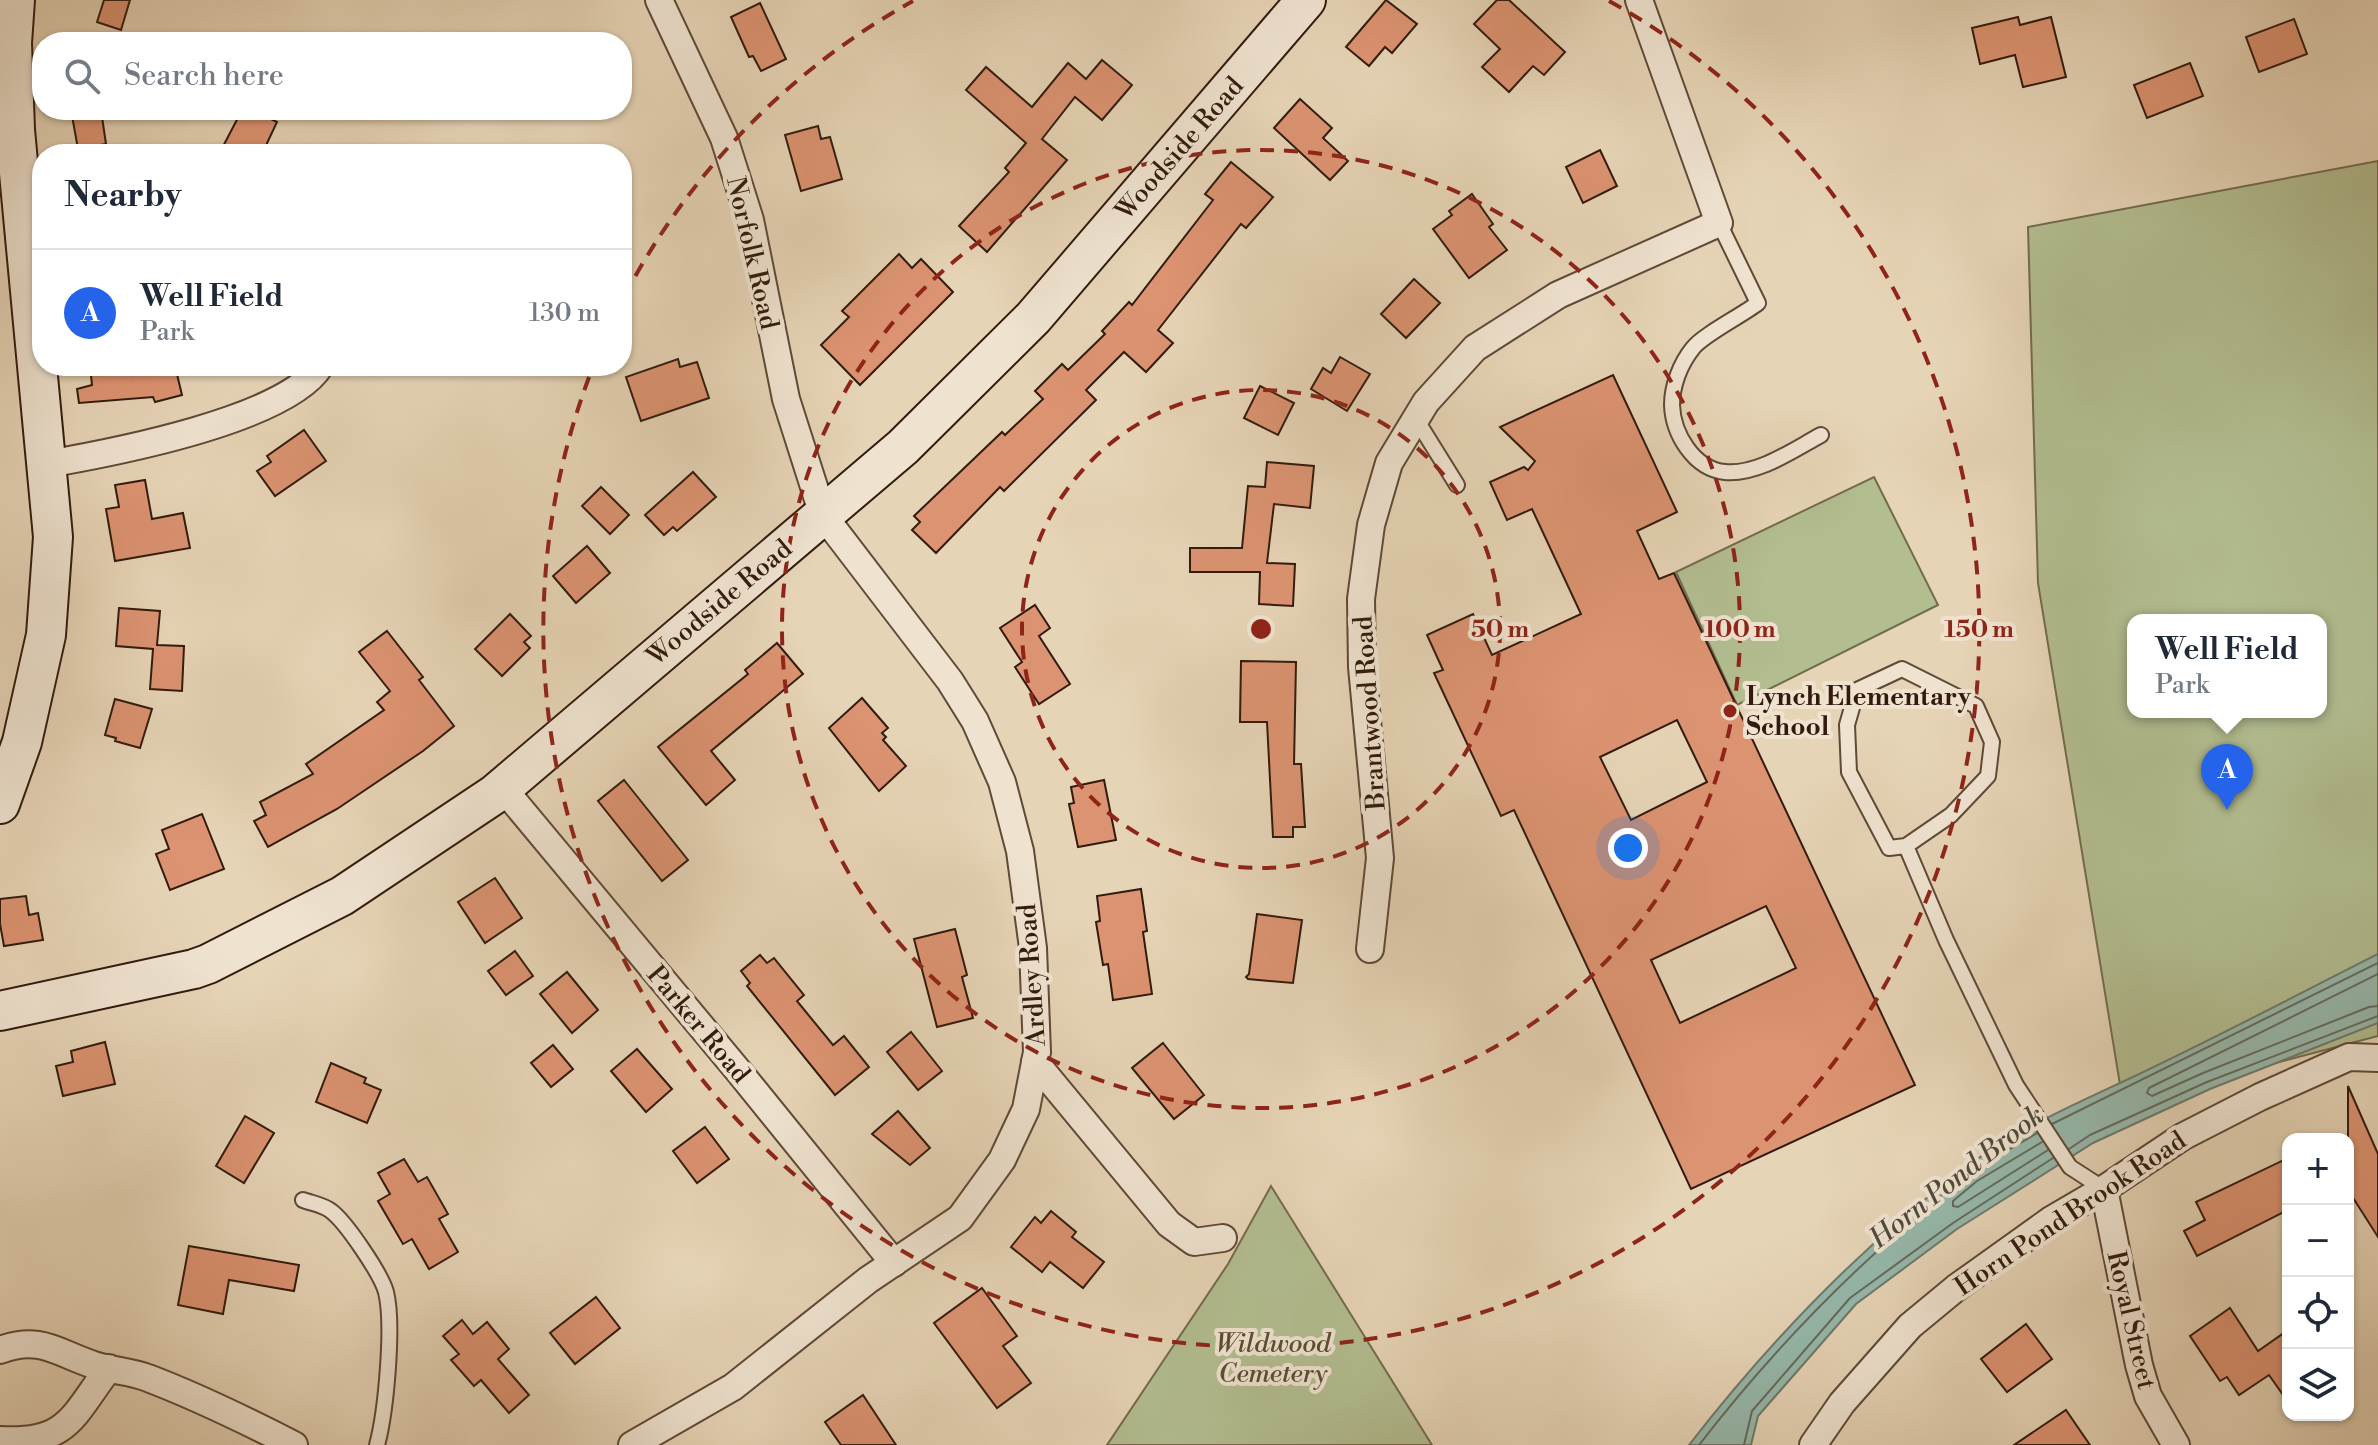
<!DOCTYPE html>
<meta charset="utf-8">
<style>
:root{--surface:#fff;--page:#f2f2f3;--text:#1f2937;--muted:#747a83;--line:#e0e1e3;--accent:#2563eb}
body{margin:0;font-family:"Libre Bodoni",serif;background:var(--page);color:var(--text)}
.controls{position:absolute;right:24px;bottom:24px;display:grid;overflow:hidden;border-radius:16px;box-shadow:0 2px 6px #0004}
.controls button{width:72px;height:72px;display:grid;place-items:center;padding:0;border:0;border-bottom:2px solid var(--line);background:var(--surface);color:var(--text);font:40px sans-serif}
.you{position:absolute;left:1628px;top:848px;width:28px;height:28px;margin:-20px;border:6px solid #fff;border-radius:50%;background:#1a73e8;box-shadow:0 0 0 12px #1a73e833}
.badge{display:grid;place-items:center;width:52px;height:52px;border-radius:50%;background:var(--accent);color:#fff;font-size:26px;font-weight:700}
.pin{position:absolute;translate:-50% -66px;filter:drop-shadow(0 2px 4px #0008)}
.pin::after{content:'';position:absolute;top:42px;width:28px;height:24px;background:inherit;clip-path:polygon(0 0,100% 0,50% 100%)}
.popup{position:absolute;left:2127px;top:614px;width:200px;height:104px;box-sizing:border-box;display:grid;place-content:center;border-radius:16px;background:var(--surface);filter:drop-shadow(0 2px 6px #0005);font-size:26px;white-space:nowrap;color:var(--muted)}
.popup b{font-size:30px;color:var(--text)}
.popup::after{content:'';position:absolute;left:50%;top:100%;margin-left:-16px;border:16px solid transparent;border-top-color:var(--surface)}
.list{margin:0;padding:0;list-style:none}
h2{display:flex;justify-content:space-between;align-items:center;height:104px;margin:0;padding:0 32px;font-size:34px}
h2 small{font-size:26px;font-weight:400;color:var(--muted)}
.list li{display:grid;grid-template-columns:52px 1fr auto;gap:24px;align-items:center;box-sizing:border-box;height:128px;padding:0 32px;border-top:2px solid var(--line)}
.list b{display:block;font-size:30px;white-space:nowrap}
.list p{margin:0;font-size:26px;white-space:nowrap;color:var(--muted)}
.list em{font-size:26px;font-style:normal;color:var(--muted)}
.icon{flex:none;width:44px;height:44px;fill:none;stroke:currentColor;stroke-width:2;stroke-linecap:round;stroke-linejoin:round}
.map{position:relative;flex:none;width:2378px;height:1445px;overflow:hidden}
.search{position:absolute;background:var(--surface);box-shadow:0 2px 6px #0004;left:32px;top:32px;width:600px;height:88px;display:flex;align-items:center;gap:20px;box-sizing:border-box;padding:0 28px;border-radius:32px;color:var(--muted);font-size:30px}
.panel{position:absolute;background:var(--surface);box-shadow:0 2px 6px #0004;left:32px;top:144px;width:600px;height:232px;border-radius:32px}
.map>svg:first-child{display:block}
.green{fill:#b2bd90;stroke:#726c4e;stroke-width:2;fill-rule:evenodd}
.water{fill:#96b8ab;stroke:#6e796c;stroke-width:2}
.lines{fill:none;stroke-linecap:round;stroke-linejoin:round}
.shore{stroke:#646a5c;stroke-width:2}
.building{fill:#dc9371;stroke:#321b0d;stroke-width:2;fill-rule:evenodd}
.lane-casing{stroke:#5f4937;stroke-width:18}
.street-casing{stroke:#5f4937;stroke-width:30}
.secondary-casing{stroke:#321b0d;stroke-width:42}
.lane{stroke:#efe3d0;stroke-width:14}
.street{stroke:#efe3d0;stroke-width:26}
.secondary{stroke:#efe3d0;stroke-width:38}
.ring{fill:none;stroke:#8f2418;stroke-width:4;stroke-dasharray:14 10}
.poi-dot{fill:#8f2418;stroke:#efe3d0;stroke-width:3}
.labels{text-anchor:middle;stroke-width:8;stroke-linejoin:round;paint-order:stroke}
.street-label{font-size:26px;fill:#321b0d;stroke:#efe3d0}
.poi-label{font-size:26px;font-weight:bold;fill:#321b0d;stroke:#efe3d0;text-anchor:start}
.park-label{font-size:26px;font-style:italic;fill:#584c34;stroke:#efe3d0}
.water-label{font-size:28px;font-style:italic;fill:#504a3c;stroke:#efe3d0}
.centre{fill:#8f2418;stroke:#efe3d0;stroke-width:4}
.ring-label{font-size:24px;text-anchor:middle;font-weight:bold;fill:#8f2418;stroke:#efe3d0;stroke-width:8;stroke-linejoin:round;paint-order:stroke}
</style>
<div class="map">
<svg width="2378" height="1445" viewBox="0 0 2378 1445">
<rect width="100%" height="100%" fill="#e6d4b6"/>
<filter id="stains"><feTurbulence type="fractalNoise" baseFrequency=".0025" numOctaves="4"/><feColorMatrix values="0 0 0 0 .2 0 0 0 0 .09 0 0 0 0 .02 0 0 0 .5 -.17"/></filter>
<radialGradient id="worn" r=".72"><stop offset=".6" stop-color="#630" stop-opacity="0"/><stop offset="1" stop-color="#630" stop-opacity=".3"/></radialGradient>
<!-- green -->
<g class="green">
<path d="M2378 161V1036L2123 1103 2038 583 2028 227ZM2133 620H2321V712H2133Z"/>
<polygon points="1874,477 1938,605 1737,705 1676,572"/>
<polygon points="1271,1186 1432,1445 1107,1445 1228,1264"/>
</g>
<!-- water -->
<path class="water" d="M2378 954V1023L2210 1089 2093 1143 1957 1229 1856 1304 1758 1416 1751 1445H1689C1769 1342 1861 1246 1965 1168 2017 1129 2077 1103 2135 1076 2217 1037 2297 995 2378 954Z"/>
<g class="lines">
<!-- shore -->
<g class="shore">
<polyline points="2378,974 2149,1088 2147,1093 2152,1096 2203,1073 2369,1007 2378,1006"/>
<polyline points="2052,1124 2378,963"/>
<polyline points="2042,1142 1977,1181 1953,1201 1953,1206 1958,1207 2048,1150"/>
<polyline points="2069,1149 2090,1135 2207,1082 2378,1016"/>
<path d="M1699 1445C1777 1344 1868 1252 1969 1174 1990 1159 2015 1147 2037 1133"/>
<polyline points="1744,1445 1752,1411 1850,1298 1953,1223 2053,1158"/>
</g>
</g>
<!-- building -->
<g class="building">
<polygon points="104,0 130,0 121,30 97,22"/>
<polygon points="1386,0 1417,24 1392,53 1385,47 1369,66 1346,47"/>
<polygon points="1497,0 1509,0 1565,52 1544,75 1533,66 1509,92 1482,67 1500,49 1474,24"/>
<polygon points="760,3 786,59 761,71 753,56 749,57 731,17"/>
<polygon points="2018,17 2020,25 2051,17 2066,77 2023,87 2015,55 1980,64 1972,28"/>
<polygon points="2294,19 2307,54 2259,72 2246,37"/>
<polygon points="1102,60 1132,85 1102,120 1075,97 1042,139 1067,160 987,252 959,226 1009,172 1005,168 1026,143 966,90 986,67 1032,107 1068,63 1086,79"/>
<polygon points="2190,63 2203,96 2147,118 2134,85"/>
<polygon points="1300,99 1332,128 1323,138 1348,161 1330,180 1274,128"/>
<polygon points="71,110 101,110 106,144 78,149"/>
<polygon points="242,110 253,110 277,122 262,154 219,154"/>
<polygon points="818,126 821,139 830,137 842,179 801,191 785,135"/>
<polygon points="1600,150 1617,186 1583,203 1566,167"/>
<polygon points="1231,162 1273,197 1246,228 1241,224 1158,330 1173,343 1146,372 1124,352 1086,390 1096,400 1004,491 1000,487 936,553 912,530 920,522 914,516 1002,432 1005,435 1043,399 1035,391 1062,364 1068,370 1105,334 1102,331 1129,302 1132,305 1213,200 1205,194"/>
<polygon points="1472,194 1493,224 1489,227 1507,250 1469,278 1433,229 1452,215 1449,211"/>
<polygon points="899,254 912,268 921,259 953,292 860,385 821,345 849,317 842,311"/>
<polygon points="1414,279 1440,303 1406,338 1381,314"/>
<polygon points="1340,357 1370,374 1347,411 1311,389 1323,368 1331,373"/>
<polygon points="678,359 680,367 697,362 709,398 641,421 626,377"/>
<polygon points="90,366 131,366 132,375 175,366 182,395 155,402 153,397 79,403 77,389 92,385"/>
<path d="M1613 375 1677 512 1637 531 1659 579 1674 573 1915 1085 1691 1189 1514 810 1501 816 1434 673 1443 670 1427 635 1473 614 1492 655 1581 614 1532 509 1507 520 1490 482 1524 467 1528 470 1535 461 1500 427ZM1677 720 1707 782 1631 820 1600 757ZM1766 906 1796 968 1680 1023 1651 960Z"/>
<polygon points="1260,386 1294,403 1278,435 1244,418"/>
<polygon points="304,430 326,461 275,496 257,471 271,462 267,456"/>
<polygon points="1267,462 1314,466 1310,508 1274,504 1267,563 1295,564 1293,606 1259,604 1260,572 1190,572 1190,548 1242,548 1248,486 1265,487"/>
<polygon points="693,472 716,497 677,531 673,527 664,535 645,515"/>
<polygon points="145,480 152,519 183,513 190,548 115,561 106,509 119,507 115,485"/>
<polygon points="601,487 629,515 610,534 582,506"/>
<polygon points="587,546 610,573 576,603 553,576"/>
<polygon points="1035,605 1050,628 1039,636 1070,684 1039,704 1015,667 1022,662 1000,628"/>
<polygon points="119,608 160,611 157,645 184,646 182,691 150,689 153,649 116,646"/>
<polygon points="510,614 531,636 524,642 530,648 502,676 475,649"/>
<polygon points="387,631 423,677 419,680 454,726 423,751 337,809 268,847 254,821 266,815 260,802 313,774 306,764 384,710 377,702 390,691 359,652"/>
<polygon points="777,643 803,674 711,751 735,780 706,805 658,747 748,674 745,670"/>
<polygon points="1241,661 1296,662 1294,764 1301,764 1305,827 1293,827 1293,837 1273,837 1267,722 1240,722"/>
<polygon points="862,698 888,728 882,733 886,737 883,740 906,766 879,791 829,728"/>
<polygon points="115,699 152,709 140,748 115,741 116,738 105,735"/>
<polygon points="624,780 688,860 662,881 598,801"/>
<polygon points="1104,780 1116,840 1078,847 1069,804 1074,803 1071,787"/>
<polygon points="202,814 224,869 170,890 156,854 169,849 162,830"/>
<polygon points="495,878 522,918 485,943 458,902"/>
<polygon points="1141,889 1147,931 1143,932 1152,994 1113,1000 1108,964 1103,965 1096,922 1100,921 1097,896"/>
<polygon points="26,896 29,915 38,913 43,940 4,946 0,924 0,899"/>
<polygon points="1257,914 1302,920 1293,983 1248,979 1246,977 1249,974"/>
<polygon points="955,929 967,975 962,977 973,1018 937,1027 914,939"/>
<polygon points="515,951 533,976 506,995 488,971"/>
<polygon points="760,955 767,963 774,958 804,995 797,1001 833,1045 844,1036 869,1067 835,1095 747,986 750,983 741,971"/>
<polygon points="567,972 598,1010 572,1033 540,994"/>
<polygon points="911,1032 942,1071 918,1090 887,1052"/>
<polygon points="105,1042 115,1084 63,1096 56,1066 73,1062 71,1051"/>
<polygon points="1163,1043 1204,1095 1174,1119 1132,1068"/>
<polygon points="553,1045 573,1069 551,1087 531,1063"/>
<polygon points="637,1049 672,1089 646,1112 611,1071"/>
<polygon points="331,1063 366,1078 364,1083 381,1090 367,1123 316,1102"/>
<polygon points="2348,1086 2378,1154 2378,1237 2348,1190"/>
<polygon points="898,1111 930,1148 910,1165 872,1134"/>
<polygon points="245,1116 274,1133 244,1183 216,1166"/>
<polygon points="705,1127 729,1159 697,1183 673,1151"/>
<polygon points="2288,1158 2288,1210 2197,1256 2184,1231 2205,1220 2196,1202"/>
<polygon points="404,1159 418,1182 427,1177 448,1214 439,1219 458,1252 429,1269 412,1239 403,1244 378,1201 390,1194 378,1173"/>
<polygon points="1051,1211 1076,1232 1072,1237 1104,1262 1083,1288 1050,1262 1042,1272 1011,1247 1035,1217 1041,1223"/>
<polygon points="189,1246 299,1265 294,1291 229,1280 223,1314 178,1305"/>
<polygon points="982,1288 1017,1336 1003,1346 1031,1383 997,1408 934,1323"/>
<polygon points="596,1297 620,1328 575,1364 550,1333"/>
<polygon points="2230,1308 2258,1351 2288,1330 2288,1402 2269,1375 2239,1395 2227,1377 2220,1381 2190,1336"/>
<polygon points="462,1320 473,1334 487,1322 509,1349 498,1359 529,1395 509,1413 481,1380 474,1386 451,1360 459,1354 443,1336"/>
<polygon points="2026,1324 2052,1359 2007,1392 1981,1359"/>
<polygon points="863,1395 896,1445 841,1445 825,1422"/>
<polygon points="2066,1410 2090,1445 2014,1445"/>
</g>
<g class="lines">
<!-- lane casing -->
<g class="lane-casing">
<g id="lane">
<path d="M1719 223 1758 303C1741 316 1703 335 1693 348 1680 364 1672 386 1672 405 1673 434 1694 469 1725 472 1758 475 1793 450 1821 435"/>
<polyline points="1416,419 1457,485"/>
<polyline points="1906,846 1951,815 1988,776 1992,742 1976,706 1902,669 1857,690 1847,725 1849,772 1889,848 1906,846 1946,940 2016,1085 2070,1167 2104,1189"/>
<path d="M303 1200C311 1203 324 1205 331 1211 346 1222 381 1274 386 1292 394 1325 386 1412 377 1445"/>
</g>
</g>
<!-- street casing -->
<g class="street-casing">
<g id="street">
<path d="M47 464C110 453 286 420 320 366"/>
<polyline points="502,787 740,1073 894,1263"/>
<polyline points="1370,949 1380,858 1362,667 1361,599 1371,525 1389,463 1426,402 1475,348 1558,295 1719,223 1639,0"/>
<polyline points="1035,1062 1169,1224 1194,1242 1223,1238"/>
<polyline points="2104,1189 2139,1365 2148,1396 2176,1445"/>
<path d="M0 1350C41 1335 57 1353 94 1365 112 1371 131 1371 148 1378 198 1397 247 1421 294 1445"/>
<path d="M0 1440C69 1444 73 1415 109 1368"/>
<polyline points="632,1445 733,1387 868,1280 960,1218 1002,1160 1026,1109 1037,1052 1033,948 1020,851 1002,782 975,721 950,681 823,515 786,399 750,220 724,138 659,0"/>
<polyline points="1813,1445 1842,1403 1910,1326 1956,1288 2051,1220 2104,1189 2182,1137 2260,1097 2349,1057 2378,1058"/>
</g>
</g>
<!-- secondary casing -->
<g class="secondary-casing">
<g id="secondary">
<polyline points="0,804 22,742 46,635 53,537 15,130 12,43 15,0"/>
<polyline points="0,1011 194,969 208,964 342,896 495,794 903,447 1033,318 1306,0"/>
</g>
</g>
<!-- lane -->
<use href="#lane" class="lane"/>
<!-- street -->
<use href="#street" class="street"/>
<!-- secondary -->
<use href="#secondary" class="secondary"/>
</g>
<!-- distance rings -->
<g class="ring">
<circle cx="1261" cy="629" r="239"/>
<circle cx="1261" cy="629" r="479"/>
<path d="M624 297A718 718 0 0 1 913 1M1609 1A718 718 0 1 1 591 372"/>
</g>
<!-- markers -->
<circle class="poi-dot" cx="1730" cy="711" r="8"/>
<g class="labels">
<!-- street labels -->
<g class="street-label">
<text transform="translate(1179 148) rotate(-49)" y="9">Woodside Road</text>
<text transform="translate(753 253) rotate(77)" y="9">Norfolk Road</text>
<text transform="translate(719 602) rotate(-40)" y="9">Woodside Road</text>
<text transform="translate(1369 713) rotate(-94)" y="9">Brantwood Road</text>
<text transform="translate(1031 975) rotate(-94)" y="9">Ardley Road</text>
<text transform="translate(699 1024) rotate(50)" y="9">Parker Road</text>
<text transform="translate(2070 1213) rotate(-34)" y="9">Horn Pond Brook Road</text>
<text transform="translate(2132 1320) rotate(77)" y="9">Royal Street</text>
</g>
<!-- poi labels -->
<g class="poi-label">
<text x="1746" y="705">Lynch Elementary<tspan x="1746" dy="30">School</tspan></text>
</g>
<!-- park labels -->
<g class="park-label">
<text x="1273" y="1352">Wildwood<tspan x="1273" dy="30">Cemetery</tspan></text>
</g>
<!-- water labels -->
<g class="water-label">
<text transform="translate(1956 1176) rotate(-38)" y="10">Horn Pond Brook</text>
</g>
</g>
<circle cx="1261" cy="629" r="12" class="centre"/>
<g class="ring-label">
<text x="1500" y="637">50 m</text>
<text x="1740" y="637">100 m</text>
<text x="1979" y="637">150 m</text>
</g>
<rect width="100%" height="100%" filter="url(#stains)"/>
<rect width="100%" height="100%" fill="url(#worn)"/>
</svg>
<div class="controls">
<button>+</button>
<button>−</button>
<button><svg class="icon" aria-label="locate" viewBox="0 0 24 24"><circle cx="12" cy="12" r="6"/><path d="M12 2v4M12 18v4M2 12h4M18 12h4"/></svg></button>
<button><svg class="icon" aria-label="layers" viewBox="0 0 24 24"><path d="M12 4l9 5-9 5-9-5zM3 14l9 5 9-5"/></svg></button>
</div>
<div class="you"></div>
<div class="pin badge" style="left:2227px;top:810px">A</div>
<div class="popup"><b>Well Field</b>Park</div>
<div class="search"><svg class="icon" aria-label="search" viewBox="0 0 24 24"><circle cx="10" cy="10" r="6"/><path d="M15 15l6 6"/></svg>Search here</div>
<section class="panel">
<h2>Nearby<small></small></h2>
<ul class="list">
<li><span class="badge">A</span><div><b>Well Field</b><p>Park</p></div><em>130 m</em></li>
</ul>
</section>
</div>
